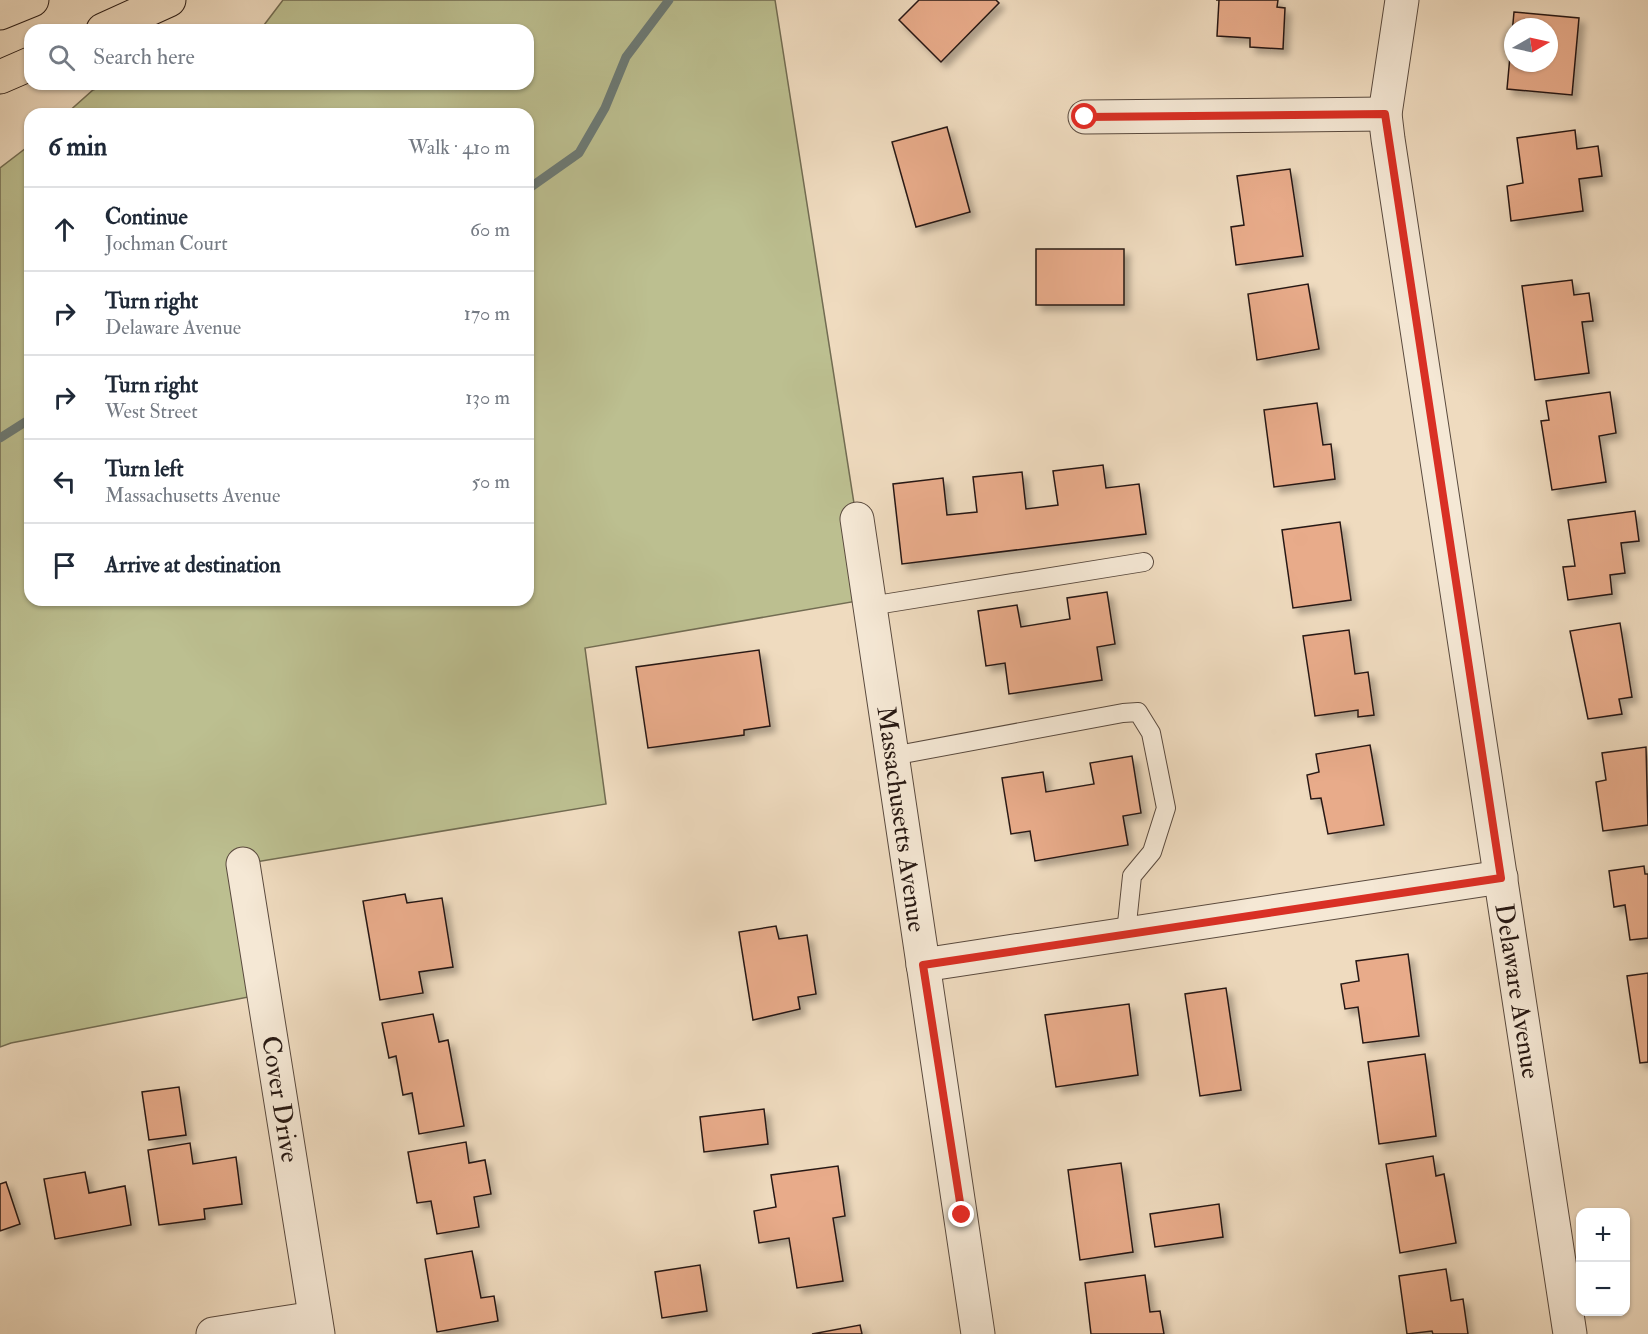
<!DOCTYPE html>
<meta charset="utf-8">
<style>
:root{--surface:#fff;--page:#f6f6f7;--text:#1f2937;--muted:#747a83;--line:#e0e1e3}
body{margin:0;font-family:"IM FELL Double Pica",serif;background:var(--page);color:var(--text)}
.controls{position:absolute;right:18px;bottom:18px;display:grid;overflow:hidden;border-radius:12px;box-shadow:0 2px 4px #0004}
.controls button{width:54px;height:54px;display:grid;place-items:center;padding:0;border:0;border-bottom:2px solid var(--line);background:var(--surface);color:var(--text);font:30px sans-serif}
.compass{position:absolute;left:1504px;top:18px;width:54px;height:54px;border-radius:50%;background:var(--surface);box-shadow:0 2px 4px #0004;rotate:81deg}
.stop{position:absolute;width:18px;height:18px;margin:-14px;border:4px solid #d93025;border-radius:50%;background:#fff}
.stop.end{background:#d93025;border-color:#fff;box-shadow:0 2px 6px #0008}
.list{margin:0;padding:0;list-style:none}
h2{display:flex;justify-content:space-between;align-items:center;height:78px;margin:0;padding:0 24px;font-size:26px}
h2 small{font-size:20px;font-weight:400;color:var(--muted)}
.list li{display:grid;grid-template-columns:39px 1fr auto;gap:18px;align-items:center;box-sizing:border-box;height:84px;padding:0 24px;border-top:2px solid var(--line)}
.list b{display:block;font-size:22px;white-space:nowrap}
.list p{margin:0;font-size:20px;white-space:nowrap;color:var(--muted)}
.list em{font-size:20px;font-style:normal;color:var(--muted)}
.icon{flex:none;width:33px;height:33px;fill:none;stroke:currentColor;stroke-width:2;stroke-linecap:round;stroke-linejoin:round}
.map{position:relative;flex:none;width:1648px;height:1334px;overflow:hidden}
.search{position:absolute;background:var(--surface);box-shadow:0 2px 4px #0004;left:24px;top:24px;width:510px;height:66px;display:flex;align-items:center;gap:15px;box-sizing:border-box;padding:0 21px;border-radius:18px;color:var(--muted);font-size:22px}
.panel{position:absolute;background:var(--surface);box-shadow:0 2px 4px #0004;left:24px;top:108px;width:510px;height:498px;border-radius:18px}
.map>svg:first-child{display:block}
.green{fill:#bcbf90;stroke:#726c52;stroke-width:1.5}
.lines{fill:none;stroke-linecap:round;stroke-linejoin:round}
.stream{stroke:#6c7a75;stroke-width:9}
.building{fill:#e8ab8a;stroke:#281913;stroke-width:1.5;fill-rule:evenodd;filter:url(#shadow)}
.lane-casing{stroke:#5a4a3e;stroke-width:20}
.street-casing{stroke:#5a4a3e;stroke-width:35}
.highway-casing{stroke:#281913;stroke-width:35}
.lane{stroke:#f5e8d5;stroke-width:18}
.street{stroke:#f5e8d5;stroke-width:33}
.highway{stroke:#efdbbf;stroke-width:33}
.route{stroke:#d93025;stroke-width:8}
.labels{text-anchor:middle;stroke-width:4.5;stroke-linejoin:round;paint-order:stroke}
.street-label{font-size:26px;fill:#281913;stroke:#f5e8d5}
</style>
<div class="map">
<svg width="1648" height="1334" viewBox="0 0 1648 1334">
<defs>
<filter id="shadow"><feDropShadow dx="5.5" dy="5.5" stdDeviation="3" flood-color="#0004"/></filter>
</defs>
<rect width="100%" height="100%" fill="#efdbbf"/>
<filter id="stains"><feTurbulence type="fractalNoise" baseFrequency=".00333" numOctaves="4"/><feColorMatrix values="0 0 0 0 .2 0 0 0 0 .09 0 0 0 0 .02 0 0 0 .5 -.17"/></filter>
<radialGradient id="worn" r=".72"><stop offset=".6" stop-color="#630" stop-opacity="0"/><stop offset="1" stop-color="#630" stop-opacity=".3"/></radialGradient>
<!-- green -->
<polygon class="green" points="283,0 775,0 869,599 585,648 606,804 243,864 264,994 11,1043 0,1047 0,168 30,145 30,600 528,600 528,114 66,114 93,90 109,84 528,84 528,30 250,30 264,25"/>
<g class="lines">
<!-- stream -->
<g class="stream">
<polyline points="528,189 579,153 605,108 626,57 669,0"/>
<polyline points="0,438 30,419"/>
</g>
</g>
<!-- building -->
<g class="building">
<polygon points="919,0 996,0 999,3 941,62 899,20"/>
<polygon points="1216,0 1278,0 1277,7 1285,8 1283,49 1250,47 1250,38 1217,36 1219,0"/>
<path d="M1514 12 1579 18 1572 95 1507 89ZM1513 27H1549V63H1513Z"/>
<polygon points="947,127 970,212 916,227 892,142"/>
<polygon points="1575,130 1577,149 1598,146 1602,176 1579,179 1583,211 1511,221 1507,186 1523,183 1517,138"/>
<polygon points="1290,169 1303,256 1236,265 1231,227 1244,225 1237,176"/>
<rect x="1036" y="249" width="88" height="56"/>
<polygon points="1572,280 1574,295 1589,293 1593,321 1582,322 1589,373 1535,380 1522,286"/>
<polygon points="1308,284 1319,349 1257,360 1248,294"/>
<polygon points="1610,392 1616,433 1599,436 1606,482 1552,490 1541,421 1549,420 1546,401"/>
<polygon points="1317,403 1323,445 1331,444 1335,479 1274,487 1264,410"/>
<polygon points="1103,465 1106,488 1139,484 1146,534 902,564 893,484 943,478 947,515 977,512 973,477 1022,472 1026,509 1058,505 1053,471"/>
<polygon points="1635,511 1639,541 1621,543 1625,573 1610,575 1612,594 1568,600 1563,567 1575,566 1568,520"/>
<polygon points="1340,522 1351,600 1293,608 1282,530"/>
<polygon points="1107,592 1115,644 1097,647 1102,680 1009,694 1005,663 986,666 978,611 1017,605 1021,627 1070,619 1067,598"/>
<polygon points="1620,623 1632,697 1619,699 1622,714 1588,719 1570,631"/>
<polygon points="1349,630 1355,674 1368,672 1374,715 1358,717 1358,710 1315,716 1303,636"/>
<polygon points="759,650 770,726 744,730 744,735 648,748 636,667"/>
<polygon points="1370,745 1384,825 1328,834 1321,798 1311,799 1307,775 1319,772 1316,754"/>
<polygon points="1646,747 1648,825 1603,831 1596,782 1606,780 1602,753"/>
<polygon points="1132,756 1141,813 1123,816 1128,845 1035,861 1030,831 1011,834 1002,778 1043,772 1046,792 1094,784 1090,763"/>
<polygon points="1644,866 1645,874 1648,874 1648,938 1630,940 1625,905 1614,907 1609,871"/>
<polygon points="405,894 407,903 442,898 453,967 419,972 423,993 380,1000 363,901"/>
<polygon points="776,926 779,939 807,935 816,994 798,997 800,1009 753,1020 739,932"/>
<polygon points="1408,954 1419,1036 1363,1043 1358,1007 1345,1009 1341,984 1359,981 1356,961"/>
<polygon points="1648,973 1648,1062 1640,1063 1627,976"/>
<polygon points="1226,988 1241,1090 1200,1096 1185,994"/>
<polygon points="1129,1004 1138,1075 1056,1087 1045,1015"/>
<polygon points="433,1014 439,1042 448,1040 464,1126 419,1134 412,1093 403,1095 396,1056 389,1058 382,1023"/>
<polygon points="1425,1054 1436,1136 1379,1144 1368,1062"/>
<polygon points="179,1087 186,1135 149,1140 142,1092"/>
<polygon points="764,1109 768,1144 704,1152 700,1117"/>
<polygon points="466,1142 469,1163 485,1160 491,1194 474,1197 479,1227 437,1234 431,1201 417,1203 408,1152"/>
<polygon points="190,1143 193,1164 236,1157 242,1204 204,1209 205,1219 159,1225 148,1150"/>
<polygon points="1433,1156 1436,1176 1444,1174 1456,1243 1400,1253 1386,1164"/>
<polygon points="1121,1163 1133,1252 1080,1260 1068,1170"/>
<polygon points="838,1166 845,1216 833,1218 843,1281 797,1288 789,1238 759,1243 754,1211 776,1207 771,1175"/>
<polygon points="85,1172 89,1193 125,1186 131,1225 55,1239 44,1179"/>
<polygon points="6,1182 20,1224 0,1231 0,1184"/>
<polygon points="1219,1204 1223,1237 1155,1247 1150,1214"/>
<polygon points="472,1251 481,1298 494,1296 498,1321 437,1332 425,1259"/>
<polygon points="700,1265 707,1311 662,1318 655,1272"/>
<polygon points="1446,1269 1451,1301 1463,1299 1468,1334 1433,1334 1432,1331 1407,1334 1399,1276"/>
<polygon points="1145,1275 1150,1312 1160,1311 1164,1334 1091,1334 1085,1283"/>
<polygon points="860,1325 862,1334 812,1334"/>
</g>
<g class="lines">
<!-- lane casing -->
<g class="lane-casing">
<g id="lane">
<polyline points="870,606 1144,562"/>
<polyline points="892,756 1123,713 1138,712 1151,733 1166,808 1152,852 1132,876 1126,933"/>
</g>
</g>
<!-- street casing -->
<g class="street-casing">
<g id="street">
<polyline points="1402,0 1385,114 1388,139 1570,1334"/>
<polyline points="1085,117 1385,114"/>
<polyline points="857,519 978,1334"/>
<polyline points="243,864 318,1334"/>
<polyline points="923,965 1501,877"/>
<polyline points="213,1334 315,1318"/>
</g>
</g>
<!-- highway casing -->
<g class="highway-casing">
<g id="highway">
<polyline points="0,13 32,0"/>
<polyline points="103,30 169,0"/>
<polyline points="0,77 30,64"/>
</g>
</g>
<!-- lane -->
<use href="#lane" class="lane"/>
<!-- street -->
<use href="#street" class="street"/>
<!-- highway -->
<use href="#highway" class="highway"/>
</g>
<g class="lines">
<!-- route -->
<polyline class="route" points="962,1215 923,965 1501,878 1385,114 1085,117"/>
</g>
<g class="labels">
<!-- street labels -->
<g class="street-label">
<text transform="translate(902 819) rotate(82)" y="9">Massachusetts Avenue</text>
<text transform="translate(1518 991) rotate(81)" y="9">Delaware Avenue</text>
<text transform="translate(281 1099) rotate(81)" y="9">Cover Drive</text>
</g>
</g>
<rect width="100%" height="100%" filter="url(#stains)"/>
<rect width="100%" height="100%" fill="url(#worn)"/>
</svg>
<div class="controls">
<button>+</button>
<button>−</button>
</div>
<svg class="compass" viewBox="-18 -18 36 36"><path d="M0-13l5 13h-10z" fill="#e53935"/><path d="M0 13l5-13h-10z" fill="#747a83"/></svg>
<div class="stop" style="left:1085px;top:117px"></div>
<div class="stop end" style="left:962px;top:1215px"></div>
<div class="search"><svg class="icon" aria-label="search" viewBox="0 0 24 24"><circle cx="10" cy="10" r="6"/><path d="M15 15l6 6"/></svg>Search here</div>
<section class="panel">
<h2>6 min<small>Walk · 410 m</small></h2>
<ul class="list">
<li><svg class="icon" aria-label="ahead" viewBox="0 0 24 24"><path d="M12 20V5M6 11l6-6 6 6"/></svg><div><b>Continue</b><p>Jochman Court</p></div><em>60 m</em></li>
<li><svg class="icon" aria-label="right" viewBox="0 0 24 24"><path d="M7 20v-9h11M14 6l5 5-5 5"/></svg><div><b>Turn right</b><p>Delaware Avenue</p></div><em>170 m</em></li>
<li><svg class="icon" aria-label="right" viewBox="0 0 24 24"><path d="M7 20v-9h11M14 6l5 5-5 5"/></svg><div><b>Turn right</b><p>West Street</p></div><em>130 m</em></li>
<li><svg class="icon" aria-label="left" viewBox="0 0 24 24"><path d="M17 20v-9H6M10 6l-5 5 5 5"/></svg><div><b>Turn left</b><p>Massachusetts Avenue</p></div><em>50 m</em></li>
<li><svg class="icon" aria-label="arrive" viewBox="0 0 24 24"><path d="M6 21V4h12l-3 4 3 4H6"/></svg><div><b>Arrive at destination</b></div></li>
</ul>
</section>
</div>
